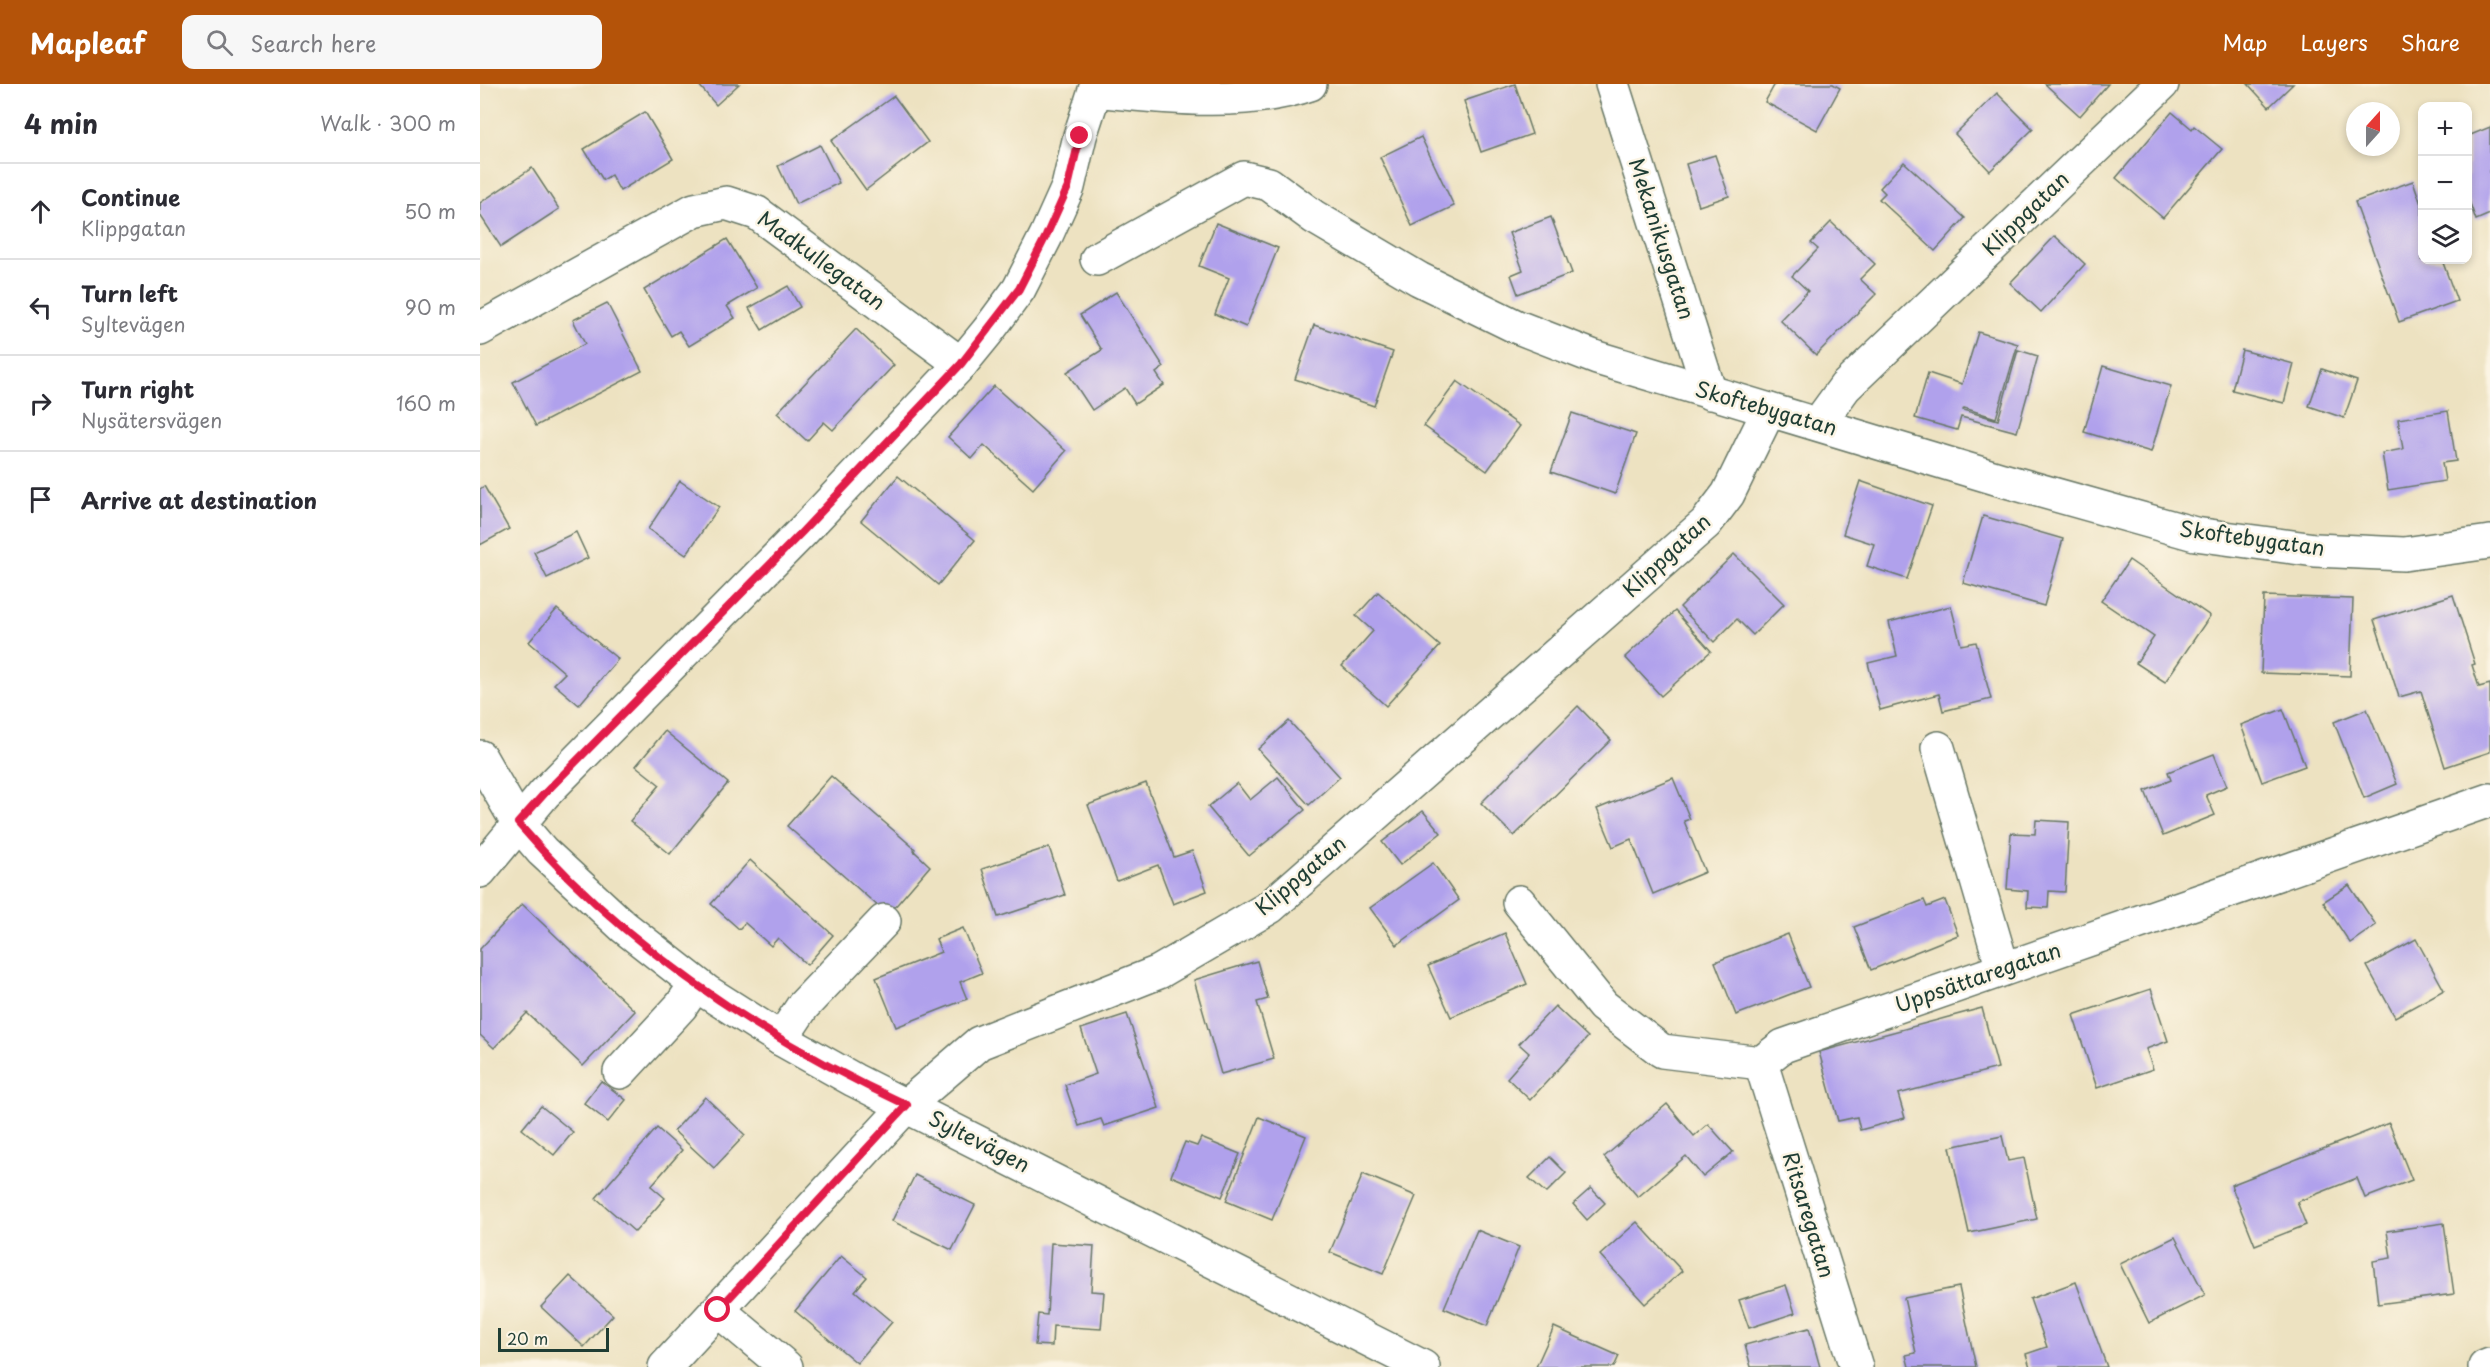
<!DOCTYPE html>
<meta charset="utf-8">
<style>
:root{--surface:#fff;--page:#f7f7f7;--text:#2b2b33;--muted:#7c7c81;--line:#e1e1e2;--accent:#b45309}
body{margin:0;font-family:"Playpen Sans",sans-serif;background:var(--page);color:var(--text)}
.controls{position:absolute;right:18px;top:18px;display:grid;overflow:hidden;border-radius:12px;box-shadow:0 3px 9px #0003}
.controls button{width:54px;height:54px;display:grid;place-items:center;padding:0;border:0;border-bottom:2px solid var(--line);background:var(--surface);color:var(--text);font:30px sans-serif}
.compass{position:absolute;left:1866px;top:18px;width:54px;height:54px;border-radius:50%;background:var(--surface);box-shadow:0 3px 9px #0003;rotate:21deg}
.scale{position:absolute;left:18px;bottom:15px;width:111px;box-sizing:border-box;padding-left:6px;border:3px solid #1f3d34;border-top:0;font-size:16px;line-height:21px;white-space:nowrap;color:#1f3d34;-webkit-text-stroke:4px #fcf5e5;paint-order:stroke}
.stop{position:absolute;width:18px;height:18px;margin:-14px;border:4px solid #e11d48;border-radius:50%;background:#fff}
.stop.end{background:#e11d48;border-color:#fff;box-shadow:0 2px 6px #0008}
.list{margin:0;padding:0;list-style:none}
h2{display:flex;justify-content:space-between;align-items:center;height:78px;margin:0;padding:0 24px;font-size:26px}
h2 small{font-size:20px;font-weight:400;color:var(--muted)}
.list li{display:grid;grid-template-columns:39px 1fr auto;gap:18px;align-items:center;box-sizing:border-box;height:96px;padding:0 24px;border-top:2px solid var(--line)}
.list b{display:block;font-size:22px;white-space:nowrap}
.list p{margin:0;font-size:20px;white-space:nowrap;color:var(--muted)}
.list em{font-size:20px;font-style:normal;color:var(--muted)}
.icon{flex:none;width:33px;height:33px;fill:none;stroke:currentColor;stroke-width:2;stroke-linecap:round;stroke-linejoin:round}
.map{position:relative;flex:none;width:2010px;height:1283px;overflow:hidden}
header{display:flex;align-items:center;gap:36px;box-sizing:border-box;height:84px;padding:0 30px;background:var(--accent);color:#fff}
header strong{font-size:28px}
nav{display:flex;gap:33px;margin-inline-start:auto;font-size:21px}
.search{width:420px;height:54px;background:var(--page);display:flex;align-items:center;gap:15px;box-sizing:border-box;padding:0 21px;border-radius:12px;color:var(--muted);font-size:22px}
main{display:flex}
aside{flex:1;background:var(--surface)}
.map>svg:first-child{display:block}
.building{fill:#b0a1ec}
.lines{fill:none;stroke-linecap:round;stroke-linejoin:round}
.minor-casing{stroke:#677765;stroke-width:36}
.minor{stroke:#fff;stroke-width:33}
.route{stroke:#e11d48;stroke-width:8}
.labels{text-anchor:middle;stroke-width:5;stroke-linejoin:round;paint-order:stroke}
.street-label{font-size:21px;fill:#1f3d34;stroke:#fcf5e5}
</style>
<header>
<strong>Mapleaf</strong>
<div class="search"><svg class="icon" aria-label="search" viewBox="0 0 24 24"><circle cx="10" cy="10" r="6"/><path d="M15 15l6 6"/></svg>Search here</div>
<nav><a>Map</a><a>Layers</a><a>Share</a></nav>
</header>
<main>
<aside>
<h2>4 min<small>Walk · 300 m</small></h2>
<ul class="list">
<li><svg class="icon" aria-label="ahead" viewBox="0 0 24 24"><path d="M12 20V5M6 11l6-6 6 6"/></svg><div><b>Continue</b><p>Klippgatan</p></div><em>50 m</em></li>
<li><svg class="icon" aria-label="left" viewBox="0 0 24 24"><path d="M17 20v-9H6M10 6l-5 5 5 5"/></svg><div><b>Turn left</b><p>Syltevägen</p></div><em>90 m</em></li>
<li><svg class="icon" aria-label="right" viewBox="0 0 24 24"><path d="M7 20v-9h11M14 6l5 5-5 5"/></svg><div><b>Turn right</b><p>Nysätersvägen</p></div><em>160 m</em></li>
<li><svg class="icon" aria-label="arrive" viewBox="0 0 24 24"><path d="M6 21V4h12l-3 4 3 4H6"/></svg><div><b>Arrive at destination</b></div></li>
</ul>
</aside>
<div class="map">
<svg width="2010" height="1283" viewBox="0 0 2010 1283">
<rect width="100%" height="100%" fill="#fcf5e5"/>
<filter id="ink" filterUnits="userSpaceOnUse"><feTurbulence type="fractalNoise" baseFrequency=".0167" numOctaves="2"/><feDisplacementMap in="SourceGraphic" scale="12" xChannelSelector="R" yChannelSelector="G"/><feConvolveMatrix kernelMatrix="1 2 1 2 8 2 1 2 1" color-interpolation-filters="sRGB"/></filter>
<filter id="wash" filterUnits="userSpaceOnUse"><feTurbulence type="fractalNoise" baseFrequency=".008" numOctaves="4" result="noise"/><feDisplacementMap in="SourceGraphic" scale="24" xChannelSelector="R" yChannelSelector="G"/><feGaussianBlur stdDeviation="1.35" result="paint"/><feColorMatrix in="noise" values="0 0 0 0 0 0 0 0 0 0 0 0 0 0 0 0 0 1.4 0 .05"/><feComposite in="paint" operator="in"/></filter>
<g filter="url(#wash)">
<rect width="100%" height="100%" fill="#ede2c1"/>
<g id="blocks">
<!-- building -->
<g class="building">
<polygon points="218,0 259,0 236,21"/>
<polygon points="1035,0 1052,50 1001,68 984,17"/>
<polygon points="1295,0 1353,0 1360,4 1337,46 1285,18"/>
<polygon points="1565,0 1628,0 1600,32"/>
<polygon points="1768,0 1813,0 1789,23"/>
<polygon points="1517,9 1553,45 1510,87 1475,50"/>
<polygon points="414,12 448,58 386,106 351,57"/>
<polygon points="165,28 193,75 140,107 131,91 123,96 104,65"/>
<polygon points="1692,28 1712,45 1714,42 1742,65 1683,134 1636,94"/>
<polygon points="2010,43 2010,130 1996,136 1988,114 1988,52"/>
<polygon points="941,53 974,122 932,142 900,73"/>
<polygon points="340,61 359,99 316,120 298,82"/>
<polygon points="1235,71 1249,112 1219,122 1206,80"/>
<polygon points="1424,78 1485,134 1455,167 1399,115 1405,109 1400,104"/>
<polygon points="52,84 79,125 21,163 0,131 0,119"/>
<polygon points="1933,97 1942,123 1942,176 1962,176 1977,217 1919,238 1875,118"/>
<polygon points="1071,133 1092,189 1038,210 1031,191 1043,186 1029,149"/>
<polygon points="1351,138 1395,180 1380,195 1396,210 1336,271 1300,236 1328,207 1312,192 1338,165 1331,159"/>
<polygon points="736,139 798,164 766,243 735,230 749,194 719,182"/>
<polygon points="1575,152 1605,180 1561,228 1530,199"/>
<polygon points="247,155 277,204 247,222 255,234 209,262 199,247 191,252 164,206"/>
<polygon points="308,202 320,223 282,246 269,224"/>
<polygon points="636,208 684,283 676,289 684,301 655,320 645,304 612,326 587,288 622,266 600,231"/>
<polygon points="127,219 162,287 56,342 33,298 105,260 93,236"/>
<polygon points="834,241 913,268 894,322 815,295"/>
<polygon points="376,245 414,281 353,346 344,338 327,357 297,329"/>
<polygon points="1498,248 1538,260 1516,334 1484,324 1483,326 1518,336 1538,266 1558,272 1537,348 1481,333 1477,346 1435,334 1448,289 1482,300"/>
<polygon points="1762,266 1814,280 1804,319 1752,306"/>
<polygon points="1623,282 1691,302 1671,368 1604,348"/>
<polygon points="1842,285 1877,297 1864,334 1829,322"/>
<polygon points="977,297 1040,342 1007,387 944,342"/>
<polygon points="514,302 586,367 553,405 504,361 492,375 468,353"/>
<polygon points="1968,327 1976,377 1962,379 1965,397 1908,406 1902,369 1923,365 1918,335"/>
<polygon points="1092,329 1156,350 1135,410 1071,388"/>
<polygon points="418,392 495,456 458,501 381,437"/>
<polygon points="200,397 239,423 206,471 168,445"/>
<polygon points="1380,397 1452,422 1427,495 1387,482 1394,460 1363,450"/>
<polygon points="4,402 29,445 0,461 0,405"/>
<polygon points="1503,432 1583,455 1564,522 1483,499"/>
<polygon points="96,448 108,474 67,494 54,468"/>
<polygon points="1254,470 1304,520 1273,551 1257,535 1234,558 1200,523"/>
<polygon points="1649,476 1730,532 1685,598 1656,579 1674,553 1621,517"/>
<polygon points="898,508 960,562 906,622 862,582 893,547 876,532"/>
<polygon points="1973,511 1995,580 1992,581 1999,603 2010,600 2010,668 1965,683 1941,607 1919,613 1894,536"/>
<polygon points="1784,512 1873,515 1870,592 1781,589"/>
<polygon points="1471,522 1481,561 1496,558 1511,615 1463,627 1459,610 1400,626 1388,579 1417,572 1409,538"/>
<polygon points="77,525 138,575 99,621 74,600 85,589 49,558"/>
<polygon points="1195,527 1231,567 1181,612 1145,573"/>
<polygon points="1098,622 1131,656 1034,752 1001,719"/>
<polygon points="1803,625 1825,682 1782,698 1761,641"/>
<polygon points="1887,625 1917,700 1884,714 1854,638"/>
<polygon points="809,637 860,693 829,721 778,665"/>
<polygon points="185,647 248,699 190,770 150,737 180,701 156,682"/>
<polygon points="1734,670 1747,702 1726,711 1735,731 1683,752 1665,707 1691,696 1688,688"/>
<polygon points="351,692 435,765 434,767 450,782 408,831 307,742"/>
<polygon points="798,693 825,726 769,772 728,723 757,699 770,716"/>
<polygon points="1193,694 1210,735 1204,737 1225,788 1173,810 1151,755 1133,763 1117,725"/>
<polygon points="666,699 694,773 712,767 727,807 693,820 678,781 637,797 608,721"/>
<polygon points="943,727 961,749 920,781 902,758"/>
<polygon points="1556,736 1589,738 1585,808 1569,807 1568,824 1547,823 1548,807 1527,805 1531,749 1555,750"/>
<polygon points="569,763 585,811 518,833 502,785"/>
<polygon points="270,776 353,851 327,881 298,854 291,862 265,839 259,845 231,820"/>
<polygon points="953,779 979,816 917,861 890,824"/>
<polygon points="1869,801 1896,841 1870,859 1843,818"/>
<polygon points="1444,816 1447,823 1465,816 1478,851 1391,886 1374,843"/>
<polygon points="42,820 155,927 103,982 47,929 14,964 0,951 0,865"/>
<polygon points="483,844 502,889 480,898 487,915 416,943 396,894 461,868 456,855"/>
<polygon points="1025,849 1047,900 971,933 948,882"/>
<polygon points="1308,850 1329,903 1256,931 1235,878"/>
<polygon points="1936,855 1964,906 1915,933 1887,882"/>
<polygon points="777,877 788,915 777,918 794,975 741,990 714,896"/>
<polygon points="1671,905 1688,957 1666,965 1673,985 1617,1004 1593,931"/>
<polygon points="1075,922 1108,953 1050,1016 1027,994 1049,969 1039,960"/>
<polygon points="1502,924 1518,984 1418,1010 1425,1034 1380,1046 1377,1033 1358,1037 1339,968"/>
<polygon points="647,930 679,1024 624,1042 621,1035 599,1042 585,1001 616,990 601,945"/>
<polygon points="121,997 146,1016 128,1038 104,1019"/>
<polygon points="225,1013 265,1051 234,1084 194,1047"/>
<polygon points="1187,1020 1214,1052 1228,1040 1253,1068 1223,1093 1206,1072 1158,1113 1124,1073"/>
<polygon points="61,1022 93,1048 74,1071 42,1045"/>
<polygon points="779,1033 826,1052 792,1136 746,1117"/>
<polygon points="1909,1039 1932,1096 1885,1114 1877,1094 1817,1118 1826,1141 1775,1161 1751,1101"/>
<polygon points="177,1044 202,1066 171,1102 185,1114 155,1148 116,1114"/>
<polygon points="1522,1052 1528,1077 1544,1074 1557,1135 1489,1149 1470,1063"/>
<polygon points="721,1054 760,1070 742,1113 691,1092 705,1058 717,1062"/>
<polygon points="1070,1073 1086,1089 1066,1109 1049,1094"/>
<polygon points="883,1090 936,1112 903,1190 850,1168"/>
<polygon points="435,1091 495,1121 472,1166 412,1137"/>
<polygon points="1111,1104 1125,1119 1107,1136 1093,1120"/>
<polygon points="1157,1138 1202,1187 1165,1220 1120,1171"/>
<polygon points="1964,1139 1974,1210 1898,1220 1893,1177 1911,1174 1907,1147"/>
<polygon points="997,1146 1039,1163 1007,1242 964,1224"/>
<polygon points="1695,1153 1725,1211 1669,1239 1640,1180"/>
<polygon points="571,1159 614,1162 611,1207 624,1208 621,1245 573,1242 572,1262 555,1261 558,1230 567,1231"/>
<polygon points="361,1172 387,1193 375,1207 412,1238 377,1279 315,1227"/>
<polygon points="90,1192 133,1231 104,1263 61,1223"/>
<polygon points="1596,1198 1627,1283 1550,1283 1546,1270 1567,1263 1550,1215"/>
<polygon points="1306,1201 1315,1229 1269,1244 1259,1216"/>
<polygon points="1479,1203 1496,1283 1429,1283 1426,1271 1436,1269 1424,1214"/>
<polygon points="1074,1243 1139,1272 1134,1283 1056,1283"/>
<polygon points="1329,1244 1340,1283 1271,1283 1265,1261"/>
</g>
</g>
</g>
<g filter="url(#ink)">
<use href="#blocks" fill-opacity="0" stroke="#677765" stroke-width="1.5"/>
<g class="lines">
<!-- minor casing -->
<g class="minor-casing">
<g id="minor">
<polyline points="1132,0 1230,309"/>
<polyline points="617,175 764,94 789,100 834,133 939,195 1035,242 1117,274 1519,395 1715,450 1835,466 1924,470 2010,458"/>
<polyline points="0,245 214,126 246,119 277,129 481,280"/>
<polyline points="1338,340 1365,303 1682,0"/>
<polyline points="1458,664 1523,885"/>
<polyline points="0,673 38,739 62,767 144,843 227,908 301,955 374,996 943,1283"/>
<path d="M0 787 64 710 322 448 481 280 508 247 539 205 566 152 588 103 600 52 615 6C683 13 765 23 830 0"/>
<polyline points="1039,818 1123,922 1182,967 1281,979 1303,962 2010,716"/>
<polyline points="301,955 323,922 404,837"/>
<polyline points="1281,979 1376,1283"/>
<polyline points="140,988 201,922 216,900"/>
<polyline points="238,1226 306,1283"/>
<polyline points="185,1283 427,1021 499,959 679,888 790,823 1226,439 1248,410 1289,326"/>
<polyline points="2005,1283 2010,1281"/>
</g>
</g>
<!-- minor -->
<use href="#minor" class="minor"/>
</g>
</g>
<g class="lines" filter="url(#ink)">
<!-- route -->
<path class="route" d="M238 1226 427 1021C282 954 143 862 38 739L64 710 322 448 481 280 539 205 566 152 588 103 600 52"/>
</g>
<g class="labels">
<!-- street labels -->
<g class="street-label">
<text transform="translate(1546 130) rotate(-44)" y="7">Klippgatan</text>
<text transform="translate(1181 155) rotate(72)" y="7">Mekanikusgatan</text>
<text transform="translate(341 177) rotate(36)" y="7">Madkullegatan</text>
<text transform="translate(1286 325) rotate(16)" y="7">Skoftebygatan</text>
<text transform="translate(1772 455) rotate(8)" y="7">Skoftebygatan</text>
<text transform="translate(1187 472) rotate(-43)" y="7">Klippgatan</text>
<text transform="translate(821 792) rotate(-40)" y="7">Klippgatan</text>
<text transform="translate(1498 894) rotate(-19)" y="7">Uppsättaregatan</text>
<text transform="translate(499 1058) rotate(27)" y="7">Syltevägen</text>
<text transform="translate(1328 1131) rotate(73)" y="7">Ritsaregatan</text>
</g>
</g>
</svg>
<div class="controls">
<button>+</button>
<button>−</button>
<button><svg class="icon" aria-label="layers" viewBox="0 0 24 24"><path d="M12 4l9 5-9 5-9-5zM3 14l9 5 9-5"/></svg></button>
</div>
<svg class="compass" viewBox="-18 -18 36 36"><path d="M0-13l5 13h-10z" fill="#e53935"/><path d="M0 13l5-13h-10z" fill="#7c7c81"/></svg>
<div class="scale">20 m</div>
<div class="stop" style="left:238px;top:1226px"></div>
<div class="stop end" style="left:600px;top:52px"></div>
</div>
</main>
